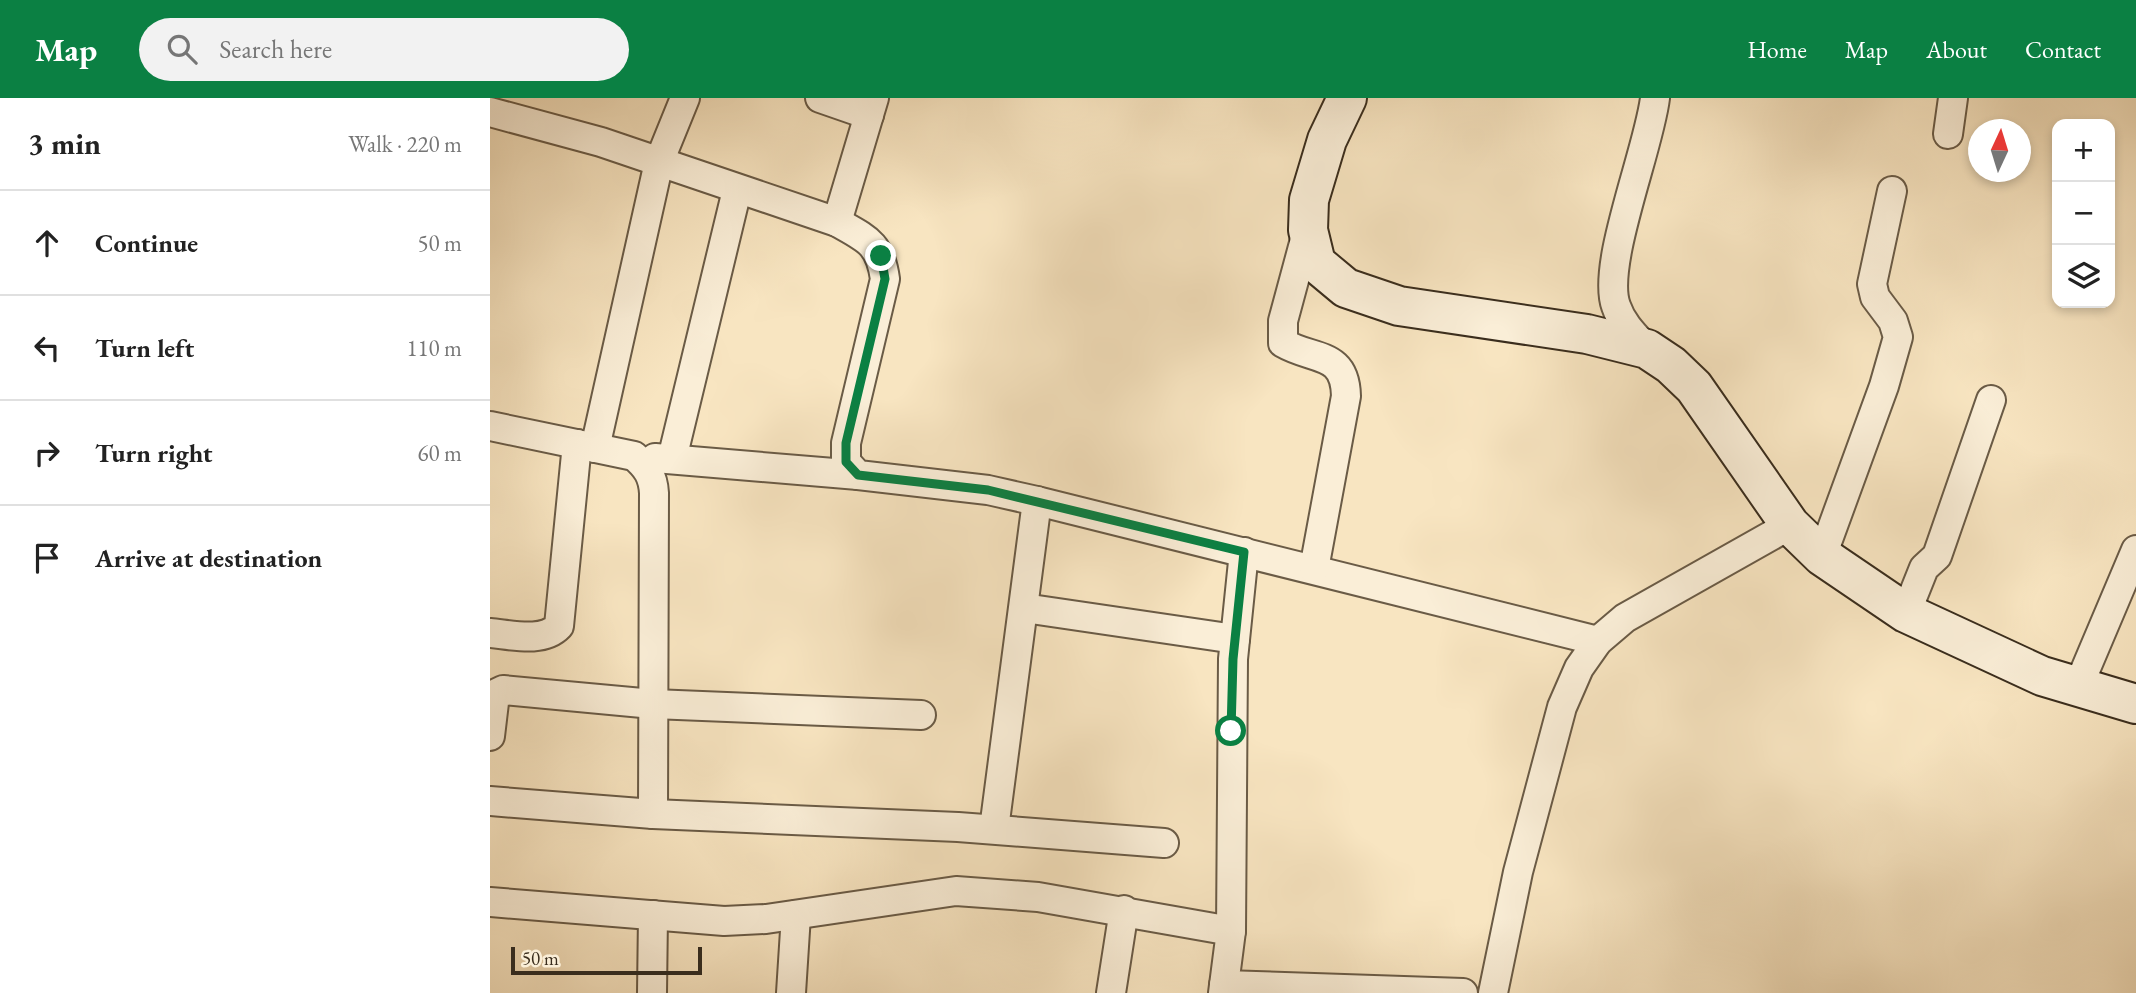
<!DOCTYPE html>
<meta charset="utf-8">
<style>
:root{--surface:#fff;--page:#f2f2f2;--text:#222;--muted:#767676;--line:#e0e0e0;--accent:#0b8043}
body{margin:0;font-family:"EB Garamond",serif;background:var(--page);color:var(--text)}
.controls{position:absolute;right:21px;top:21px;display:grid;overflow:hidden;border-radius:14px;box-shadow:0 4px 10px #0003}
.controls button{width:63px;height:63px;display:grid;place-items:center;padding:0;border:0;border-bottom:2px solid var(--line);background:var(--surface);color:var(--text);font:35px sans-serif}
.compass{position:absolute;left:1478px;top:21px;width:63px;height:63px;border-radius:50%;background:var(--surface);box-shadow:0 4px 10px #0003;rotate:4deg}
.scale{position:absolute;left:21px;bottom:18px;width:191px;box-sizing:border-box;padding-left:7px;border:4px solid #3a2d1d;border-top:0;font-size:19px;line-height:24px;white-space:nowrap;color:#3a2d1d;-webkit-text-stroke:5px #faeed7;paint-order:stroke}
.stop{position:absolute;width:21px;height:21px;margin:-16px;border:5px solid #0b8043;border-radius:50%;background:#fff}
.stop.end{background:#0b8043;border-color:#fff;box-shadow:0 2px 7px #0008}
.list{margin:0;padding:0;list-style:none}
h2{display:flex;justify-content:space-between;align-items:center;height:91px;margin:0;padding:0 28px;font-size:30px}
h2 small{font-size:23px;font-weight:400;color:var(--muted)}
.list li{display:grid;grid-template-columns:46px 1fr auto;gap:21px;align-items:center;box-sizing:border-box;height:105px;padding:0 28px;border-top:2px solid var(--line)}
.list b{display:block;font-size:26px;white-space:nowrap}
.list em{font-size:23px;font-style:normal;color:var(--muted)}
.icon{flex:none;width:38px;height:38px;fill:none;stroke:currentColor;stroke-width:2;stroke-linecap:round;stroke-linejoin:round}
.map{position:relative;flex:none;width:1646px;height:895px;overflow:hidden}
header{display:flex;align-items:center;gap:42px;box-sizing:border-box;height:98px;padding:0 35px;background:var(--accent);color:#fff}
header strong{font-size:33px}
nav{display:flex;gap:38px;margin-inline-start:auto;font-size:24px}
.search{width:490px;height:63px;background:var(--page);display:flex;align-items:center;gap:18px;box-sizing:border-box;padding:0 24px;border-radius:38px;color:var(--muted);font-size:26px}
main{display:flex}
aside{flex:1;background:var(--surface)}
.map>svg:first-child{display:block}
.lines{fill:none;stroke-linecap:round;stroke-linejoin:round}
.street-casing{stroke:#6a5b46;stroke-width:32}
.secondary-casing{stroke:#3a2d1d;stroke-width:42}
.street{stroke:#faeed7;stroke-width:28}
.secondary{stroke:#faeed7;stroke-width:38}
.route{stroke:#0b8043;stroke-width:9}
</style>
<header>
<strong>Map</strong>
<div class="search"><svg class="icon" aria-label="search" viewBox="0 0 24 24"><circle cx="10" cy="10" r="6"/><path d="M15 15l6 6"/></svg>Search here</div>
<nav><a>Home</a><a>Map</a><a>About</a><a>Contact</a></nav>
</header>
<main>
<aside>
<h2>3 min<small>Walk · 220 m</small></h2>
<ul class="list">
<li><svg class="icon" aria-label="ahead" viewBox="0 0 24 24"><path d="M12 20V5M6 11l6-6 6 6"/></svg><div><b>Continue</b></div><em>50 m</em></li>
<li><svg class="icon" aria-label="left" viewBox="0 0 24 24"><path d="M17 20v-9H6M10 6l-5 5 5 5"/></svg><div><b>Turn left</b></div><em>110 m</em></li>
<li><svg class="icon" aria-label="right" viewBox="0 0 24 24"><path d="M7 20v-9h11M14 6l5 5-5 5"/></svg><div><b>Turn right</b></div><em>60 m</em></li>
<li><svg class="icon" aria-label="arrive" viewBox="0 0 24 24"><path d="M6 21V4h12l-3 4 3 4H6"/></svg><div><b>Arrive at destination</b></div></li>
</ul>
</aside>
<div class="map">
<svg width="1646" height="895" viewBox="0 0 1646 895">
<rect width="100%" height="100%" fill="#f8e5c1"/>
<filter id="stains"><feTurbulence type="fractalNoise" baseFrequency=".00286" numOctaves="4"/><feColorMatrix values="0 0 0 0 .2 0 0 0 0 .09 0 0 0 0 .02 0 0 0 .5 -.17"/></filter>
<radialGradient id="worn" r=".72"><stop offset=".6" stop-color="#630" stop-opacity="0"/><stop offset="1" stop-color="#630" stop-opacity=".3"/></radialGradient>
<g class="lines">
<!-- street casing -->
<g class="street-casing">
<g id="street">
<polyline points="330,0 379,17"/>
<path d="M0 14 111 44 347 124C377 141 390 145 395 181L356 345V364L368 377 498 392 547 403 1108 543"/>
<polyline points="1458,36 1463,0"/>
<polyline points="347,124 384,0"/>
<path d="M817 134 793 223V245C824 263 855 253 856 298L824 471"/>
<path d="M1157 251C1145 238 1132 226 1126 208 1111 167 1159 51 1165 0"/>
<path d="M0 328 144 358C157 369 163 378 164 395L163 716 0 703"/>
<polyline points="105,350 169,64 195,0"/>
<polyline points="165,360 368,377"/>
<polyline points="182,361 247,92"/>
<polyline points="1332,458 1394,288 1408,239 1403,223 1385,199 1382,186 1402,93"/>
<polyline points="534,510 745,541"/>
<polyline points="1416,515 1434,470 1447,458 1501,302"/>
<path d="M0 535C22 537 53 545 69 528L87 346"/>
<polyline points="1588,589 1646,452"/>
<polyline points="0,638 5,596 13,592 163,606 431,617"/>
<polyline points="163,716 468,729 674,745"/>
<polyline points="504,731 547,403"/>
<polyline points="0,804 234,823 276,821 466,793 548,799 741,833 733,895"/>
<polyline points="741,833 743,561 754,454"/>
<polyline points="734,887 973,895"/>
<polyline points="162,895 163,817"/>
<polyline points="301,895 306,817"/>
<polyline points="621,895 634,812"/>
<polyline points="1003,895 1028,774 1072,609 1089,570 1108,543 1135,520 1300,427"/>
</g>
</g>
<!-- secondary casing -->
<g class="secondary-casing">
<polyline id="secondary" points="857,0 837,42 819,102 818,132 826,165 856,190 909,208 1097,236 1157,251 1181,267 1204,289 1300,427 1332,458 1416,515 1552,578 1646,606"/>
</g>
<!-- street -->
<use href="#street" class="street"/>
<!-- secondary -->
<use href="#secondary" class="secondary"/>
</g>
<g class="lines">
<!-- route -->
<polyline class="route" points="391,158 395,181 356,345 356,364 368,377 498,392 754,454 743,561 741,633"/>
</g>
<rect width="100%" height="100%" filter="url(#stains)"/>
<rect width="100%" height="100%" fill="url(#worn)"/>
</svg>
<div class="controls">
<button>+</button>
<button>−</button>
<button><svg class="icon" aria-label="layers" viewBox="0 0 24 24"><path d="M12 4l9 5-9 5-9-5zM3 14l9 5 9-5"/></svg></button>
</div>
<svg class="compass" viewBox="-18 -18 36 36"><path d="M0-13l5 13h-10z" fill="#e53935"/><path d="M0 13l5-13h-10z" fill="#767676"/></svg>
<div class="scale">50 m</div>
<div class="stop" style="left:741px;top:633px"></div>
<div class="stop end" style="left:391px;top:158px"></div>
</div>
</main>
